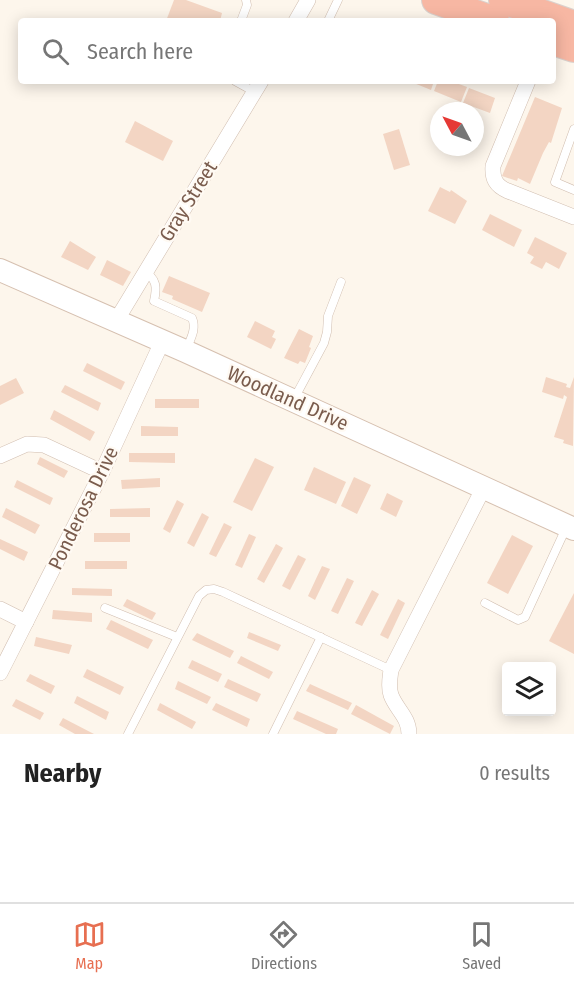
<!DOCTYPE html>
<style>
:root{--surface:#fff;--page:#f2f2f2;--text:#222;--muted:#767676;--line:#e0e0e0;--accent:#e76f51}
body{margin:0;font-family:"Fira Sans Condensed",sans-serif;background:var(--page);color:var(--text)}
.controls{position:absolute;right:18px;bottom:18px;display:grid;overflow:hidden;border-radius:6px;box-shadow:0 3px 15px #0003}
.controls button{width:54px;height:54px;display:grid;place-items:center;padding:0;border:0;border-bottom:2px solid var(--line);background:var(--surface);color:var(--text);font:30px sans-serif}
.compass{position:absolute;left:430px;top:102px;width:54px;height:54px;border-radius:50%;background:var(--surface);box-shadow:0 3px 15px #0003;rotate:311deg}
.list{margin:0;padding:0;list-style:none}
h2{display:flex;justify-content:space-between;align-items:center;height:78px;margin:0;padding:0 24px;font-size:26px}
h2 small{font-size:20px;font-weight:400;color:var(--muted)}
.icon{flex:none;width:33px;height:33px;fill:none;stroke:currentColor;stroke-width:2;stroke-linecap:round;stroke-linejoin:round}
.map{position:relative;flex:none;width:574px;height:734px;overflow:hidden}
.search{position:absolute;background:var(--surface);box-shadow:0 3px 15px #0003;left:18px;right:18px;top:18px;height:66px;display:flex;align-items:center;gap:15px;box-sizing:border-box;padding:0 21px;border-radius:6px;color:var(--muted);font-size:22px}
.sheet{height:168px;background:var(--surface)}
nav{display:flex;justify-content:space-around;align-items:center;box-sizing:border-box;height:84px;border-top:2px solid var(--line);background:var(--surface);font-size:16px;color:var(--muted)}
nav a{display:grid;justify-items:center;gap:3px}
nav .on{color:var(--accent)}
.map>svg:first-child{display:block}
.building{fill:#f3d5c3}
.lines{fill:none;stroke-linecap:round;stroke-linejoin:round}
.lane-casing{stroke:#d1beb0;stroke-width:9}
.street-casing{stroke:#d1beb0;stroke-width:16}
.secondary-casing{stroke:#d6c0b0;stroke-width:24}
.highway-casing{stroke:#dad1cd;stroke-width:30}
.lane{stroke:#fff;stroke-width:8}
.street{stroke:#fff;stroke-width:15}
.secondary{stroke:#fff;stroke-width:22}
.highway{stroke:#f7b7a3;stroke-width:28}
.labels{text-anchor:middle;stroke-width:4.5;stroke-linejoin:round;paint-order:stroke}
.street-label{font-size:20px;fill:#7a5c4d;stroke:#fffaf3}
</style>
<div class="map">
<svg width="574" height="734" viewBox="0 0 574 734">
<rect width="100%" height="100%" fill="#fdf6ec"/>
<!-- building -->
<g class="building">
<polygon points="174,0 186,0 222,13 220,21 166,21"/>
<polygon points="409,81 434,81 431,90"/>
<polygon points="438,81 451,81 467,87 461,102 434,91"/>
<polygon points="469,88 495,98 490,113 463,103"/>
<polygon points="535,97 562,108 551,143 549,142 543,153 530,184 518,178 517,181 502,176"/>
<polygon points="135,121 173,141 163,161 125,142"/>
<polygon points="399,129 410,165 394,170 383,134"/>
<polygon points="440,187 450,192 451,190 467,201 455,224 428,211"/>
<polygon points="490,214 522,230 514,247 482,230"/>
<polygon points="535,237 567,253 559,269 546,262 542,269 530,263 534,257 527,253"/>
<polygon points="70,241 96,257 88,270 61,257"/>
<polygon points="107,260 131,272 123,286 100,275"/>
<polygon points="169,276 210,293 202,312 172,299 173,296 162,292"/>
<polygon points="255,321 275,331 272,337 276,339 271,349 247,337"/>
<polygon points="299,329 313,336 309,347 311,348 305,363 300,361 298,364 284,358"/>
<polygon points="87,363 125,382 121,390 83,371"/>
<polygon points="546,377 567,384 566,387 570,388 574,377 573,446 563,443 564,440 554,437 567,397 564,395 563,399 542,392"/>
<polygon points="16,378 24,393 0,405 0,386"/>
<polygon points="65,385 101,403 98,411 61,392"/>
<rect x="155" y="399" width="44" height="9"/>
<polygon points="54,410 95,432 90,441 50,419"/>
<polygon points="141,426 178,427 178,436 141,436"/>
<polygon points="129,453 175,453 175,463 129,462"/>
<polygon points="40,457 68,471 64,478 37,464"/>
<polygon points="255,458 274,467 252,511 233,502"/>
<polygon points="314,467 346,482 336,504 304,490"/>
<polygon points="354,477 371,485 357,514 341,506"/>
<polygon points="160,478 160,487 122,489 121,480"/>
<polygon points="17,480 53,498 50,505 14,487"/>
<polygon points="387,493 403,501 396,517 380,509"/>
<polygon points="177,500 184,504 170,533 163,529"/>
<polygon points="6,508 40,525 35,534 2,517"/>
<polygon points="150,508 150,517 110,517 110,509"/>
<polygon points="202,513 209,517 194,547 187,543"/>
<polygon points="224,523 232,527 216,557 209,554"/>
<rect x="94" y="533" width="36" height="9"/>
<polygon points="249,534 256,537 242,568 235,565"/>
<polygon points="512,535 533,546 508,594 487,583"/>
<polygon points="0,539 28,552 24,561 0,549"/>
<polygon points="276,544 283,548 264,583 257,579"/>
<polygon points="298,555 306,559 290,590 282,586"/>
<rect x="85" y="561" width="42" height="8"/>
<polygon points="322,566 330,569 315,600 308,596"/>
<polygon points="347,578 354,581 338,614 331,611"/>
<polygon points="72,588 112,589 112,596 72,595"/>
<polygon points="372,590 379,594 362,626 355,623"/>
<polygon points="574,593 574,654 549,641"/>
<polygon points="127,599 156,613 152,620 123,606"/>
<polygon points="398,599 405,603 388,639 380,635"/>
<polygon points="53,610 92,613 92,622 52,619"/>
<polygon points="111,620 153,640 148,649 106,629"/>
<polygon points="249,632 281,645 278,651 247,638"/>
<polygon points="197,633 234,651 230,658 192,640"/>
<polygon points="36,637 72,645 69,654 34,646"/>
<polygon points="241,656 273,672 269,679 237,663"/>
<polygon points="192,660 222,674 218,682 188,668"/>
<polygon points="87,669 124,687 120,695 83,677"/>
<polygon points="30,674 55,686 51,694 26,681"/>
<polygon points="228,679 261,694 257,702 224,687"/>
<polygon points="178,681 211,697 207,704 175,689"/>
<polygon points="310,684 352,703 348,710 306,691"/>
<polygon points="77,696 109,712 106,720 74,703"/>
<polygon points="16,699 44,713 40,720 12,706"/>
<polygon points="160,703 196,722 192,729 157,710"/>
<polygon points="216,703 250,719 247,727 212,710"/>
<polygon points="356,705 394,726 390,734 351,714"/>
<polygon points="297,711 338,729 336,734 326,734 293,719"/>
<polygon points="63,718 94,734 75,734 59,725"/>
</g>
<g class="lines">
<!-- lane casing -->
<g class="lane-casing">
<g id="lane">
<polyline points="241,21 247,5 246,0"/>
<polyline points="328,21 338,0"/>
<polyline points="235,81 255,92"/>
<polyline points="574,129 555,182 574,190"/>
<path d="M144 272C157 278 157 288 154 301L192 318C197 329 190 340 186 350"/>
<polyline points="294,399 324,343 327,332 328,316 341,282"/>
<polyline points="485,603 518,620 525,617 566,528"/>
<polyline points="105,608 177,637"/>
<polyline points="128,734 199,596 206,590 214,589 223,592 391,670"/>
<polyline points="273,734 321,637"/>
</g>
</g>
<!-- street casing -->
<g class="street-casing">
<g id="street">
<polyline points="296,21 308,0"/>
<path d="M528 81 493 166C492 179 496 186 508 191L574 217"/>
<polyline points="116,321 261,81"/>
<polyline points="0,456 27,444 44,445 102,472"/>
<polyline points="0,609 26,622"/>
<polyline points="0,673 102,472 162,342"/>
<path d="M409 734C409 717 396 709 391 695 388 687 390 678 391 670L484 487"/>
</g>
</g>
<!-- secondary casing -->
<g class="secondary-casing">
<polyline id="secondary" points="0,270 185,351 574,529"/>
</g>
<!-- highway casing -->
<g class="highway-casing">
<g id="highway">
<polyline points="436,0 495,21"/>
<polyline points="503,0 574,25"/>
<polyline points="553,41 574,48"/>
</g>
</g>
<!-- lane -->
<use href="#lane" class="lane"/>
<!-- street -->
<use href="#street" class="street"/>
<!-- secondary -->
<use href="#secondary" class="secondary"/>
<!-- highway -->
<use href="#highway" class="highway"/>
</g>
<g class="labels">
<!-- street labels -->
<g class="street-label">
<text transform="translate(188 201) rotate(-58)" y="7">Gray Street</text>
<text transform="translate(288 398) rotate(24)" y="7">Woodland Drive</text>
<text transform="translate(83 508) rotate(-64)" y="7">Ponderosa Drive</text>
</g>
</g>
</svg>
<div class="controls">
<button><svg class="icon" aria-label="layers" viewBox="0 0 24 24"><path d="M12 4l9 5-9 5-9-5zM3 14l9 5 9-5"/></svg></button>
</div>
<svg class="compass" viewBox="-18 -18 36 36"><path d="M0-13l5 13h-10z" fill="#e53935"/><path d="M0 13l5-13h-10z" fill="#767676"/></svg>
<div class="search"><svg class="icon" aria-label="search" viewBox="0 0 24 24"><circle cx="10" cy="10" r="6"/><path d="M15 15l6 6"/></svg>Search here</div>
</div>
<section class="sheet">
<h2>Nearby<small>0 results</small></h2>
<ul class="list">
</ul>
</section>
<nav>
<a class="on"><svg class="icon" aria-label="map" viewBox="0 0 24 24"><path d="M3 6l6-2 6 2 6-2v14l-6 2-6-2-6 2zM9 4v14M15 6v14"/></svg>Map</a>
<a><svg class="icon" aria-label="directions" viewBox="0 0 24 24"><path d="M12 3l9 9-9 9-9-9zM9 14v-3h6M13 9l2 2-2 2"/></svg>Directions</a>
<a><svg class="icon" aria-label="saved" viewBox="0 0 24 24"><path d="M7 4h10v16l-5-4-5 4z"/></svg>Saved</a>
</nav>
